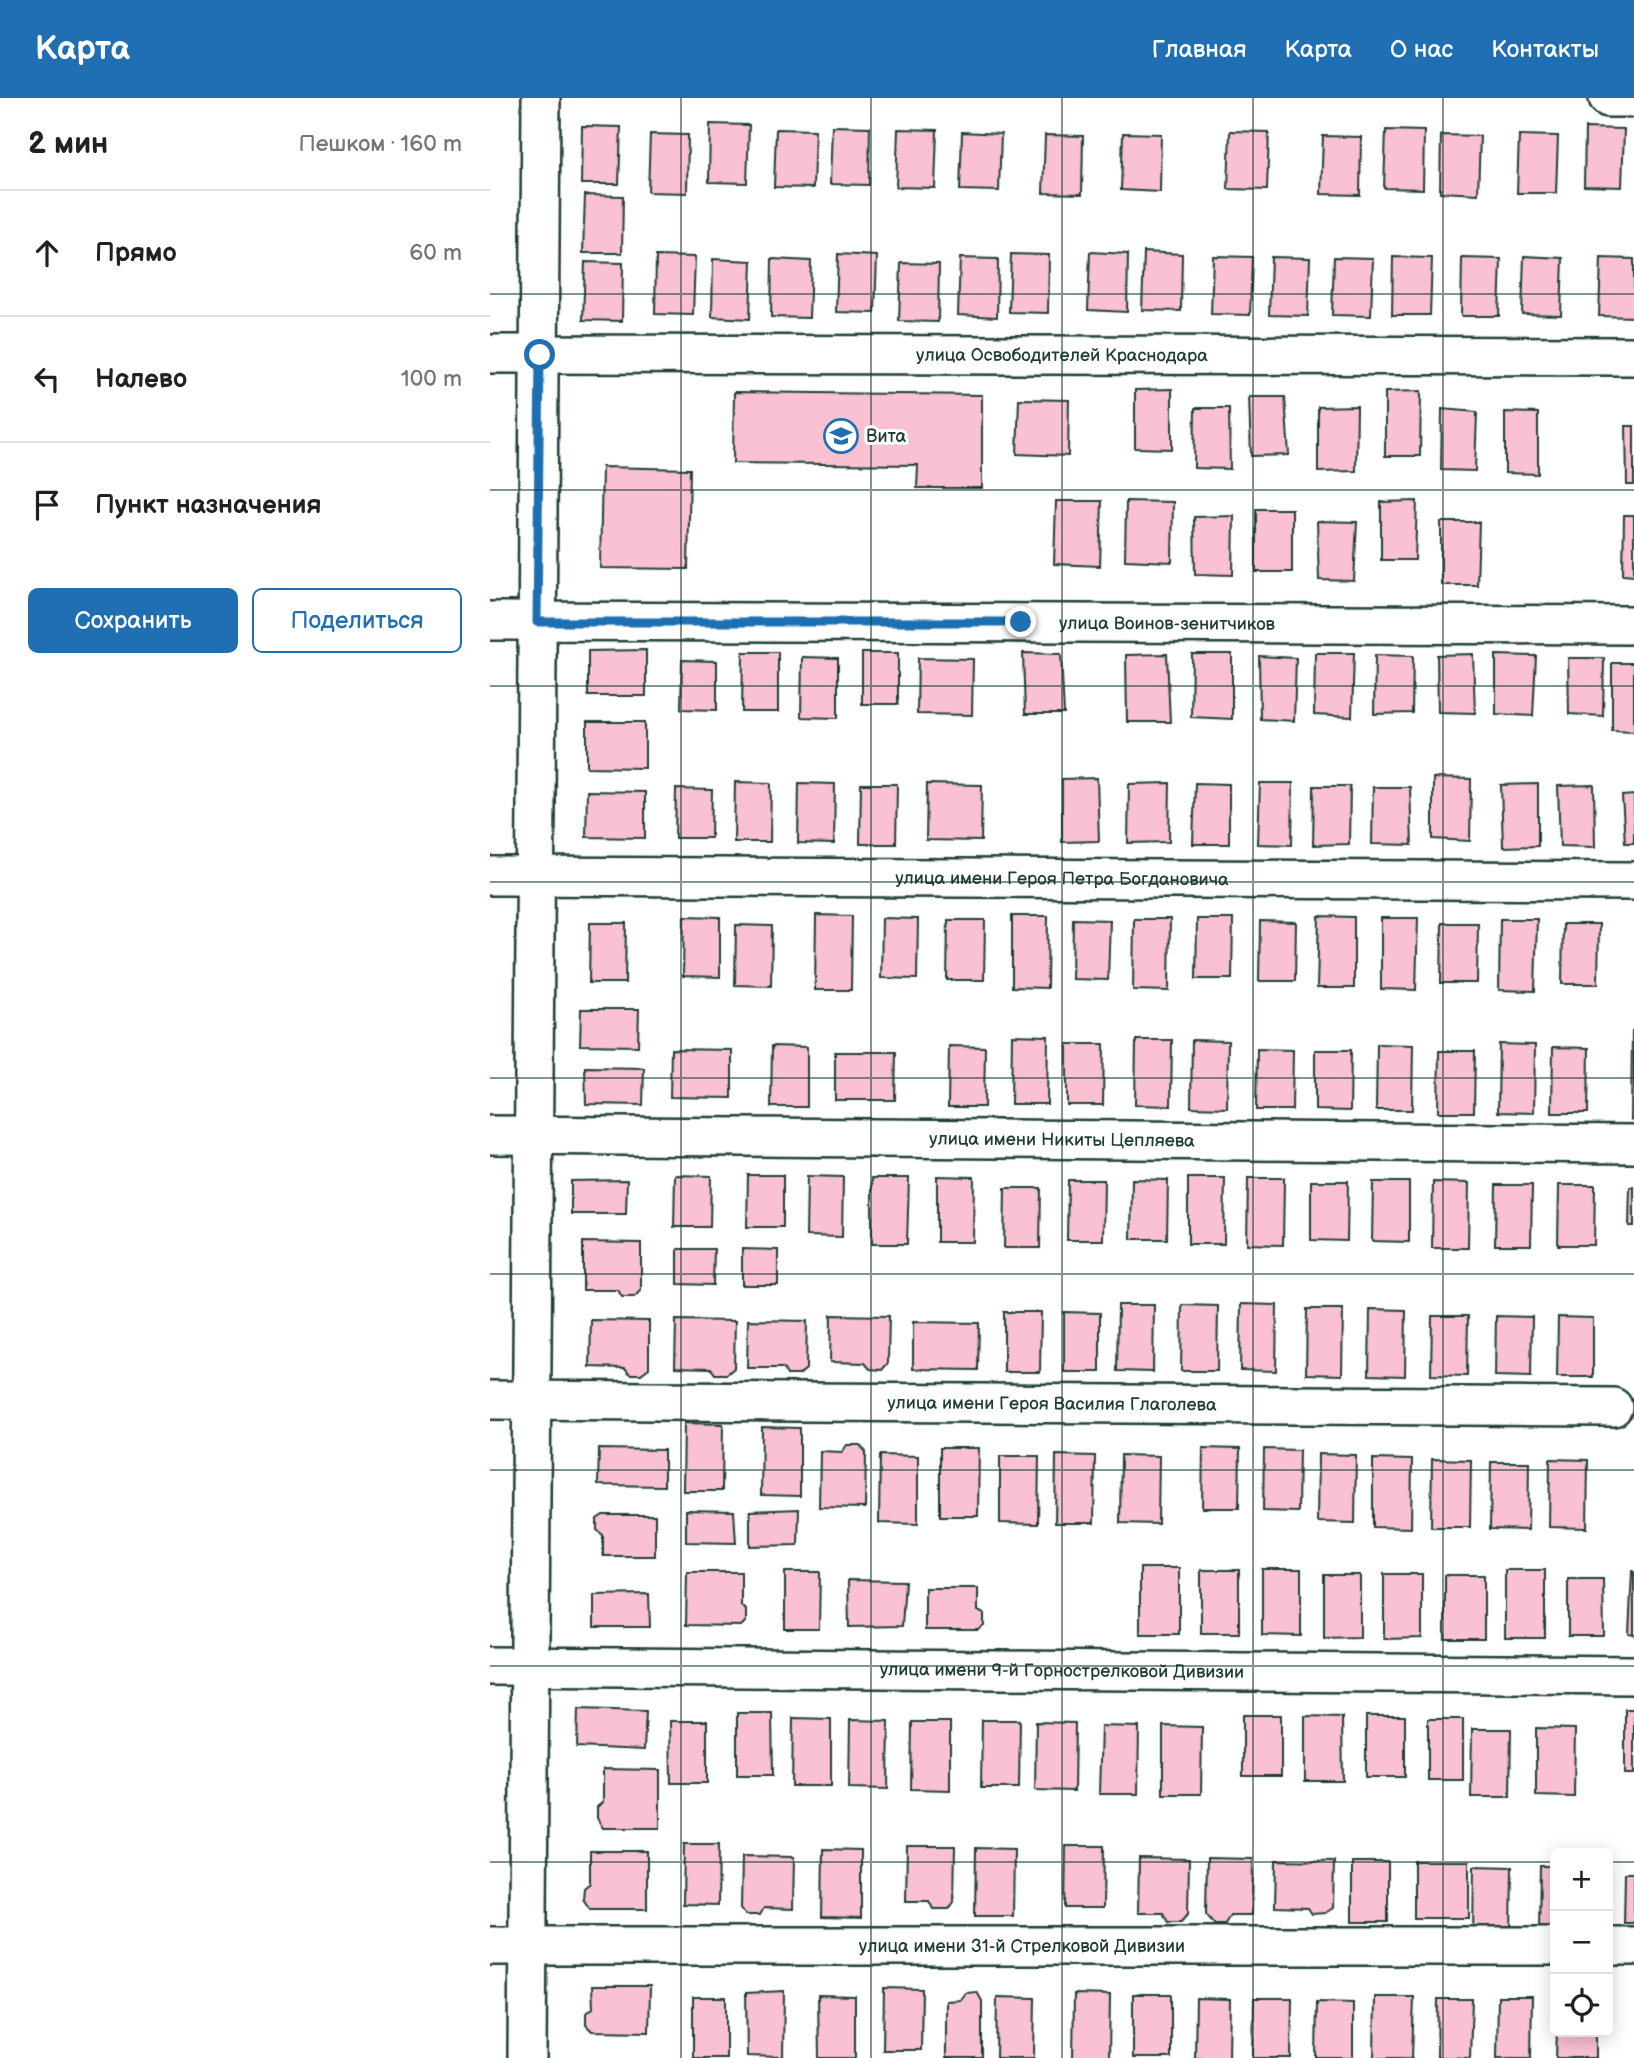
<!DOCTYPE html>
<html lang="ru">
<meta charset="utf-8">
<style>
:root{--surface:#fff;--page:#f2f2f2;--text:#202124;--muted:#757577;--line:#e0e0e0;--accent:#1f6fb2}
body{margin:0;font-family:"Balsamiq Sans",sans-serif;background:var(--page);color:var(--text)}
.controls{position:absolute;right:21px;bottom:21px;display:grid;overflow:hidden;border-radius:10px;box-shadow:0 4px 18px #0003}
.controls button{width:63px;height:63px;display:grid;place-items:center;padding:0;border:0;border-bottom:2px solid var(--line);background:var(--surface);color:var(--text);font:35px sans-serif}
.stop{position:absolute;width:21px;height:21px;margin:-16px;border:5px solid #1f6fb2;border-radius:50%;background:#fff}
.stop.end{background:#1f6fb2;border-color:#fff;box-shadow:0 2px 7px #0008}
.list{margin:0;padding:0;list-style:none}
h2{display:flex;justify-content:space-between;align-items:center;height:91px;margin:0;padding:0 28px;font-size:30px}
h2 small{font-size:23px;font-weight:400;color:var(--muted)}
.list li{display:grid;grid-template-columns:46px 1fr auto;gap:21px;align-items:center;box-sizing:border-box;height:126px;padding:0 28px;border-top:2px solid var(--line)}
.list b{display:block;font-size:26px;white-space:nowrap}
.list em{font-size:23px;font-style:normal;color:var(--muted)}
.actions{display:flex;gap:14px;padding:21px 28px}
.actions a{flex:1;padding:16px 0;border:2px solid var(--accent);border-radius:10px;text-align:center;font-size:24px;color:var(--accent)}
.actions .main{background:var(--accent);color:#fff}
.icon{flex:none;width:38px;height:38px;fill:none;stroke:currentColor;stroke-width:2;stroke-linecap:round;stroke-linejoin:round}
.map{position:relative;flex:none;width:1144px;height:1960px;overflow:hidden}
header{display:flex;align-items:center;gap:42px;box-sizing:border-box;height:98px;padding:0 35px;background:var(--accent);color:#fff}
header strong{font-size:33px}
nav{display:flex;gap:38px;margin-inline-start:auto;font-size:24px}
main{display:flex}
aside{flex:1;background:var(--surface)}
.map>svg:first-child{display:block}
.building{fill:#fac1d3;stroke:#1f3d34;stroke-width:2}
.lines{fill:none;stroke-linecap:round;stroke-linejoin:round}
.minor-casing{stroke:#1f3d34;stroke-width:42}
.minor{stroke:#fff;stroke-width:37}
.route{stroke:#1f6fb2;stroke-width:9}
.grid{fill:none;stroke:#1f3d34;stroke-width:2;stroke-opacity:0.55}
.labels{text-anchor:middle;stroke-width:6;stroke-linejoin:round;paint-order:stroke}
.street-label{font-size:18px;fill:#1f3d34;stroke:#fff}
.poi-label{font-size:18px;fill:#1f3d34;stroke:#fff;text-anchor:start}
</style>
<header>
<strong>Карта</strong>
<nav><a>Главная</a><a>Карта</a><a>О нас</a><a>Контакты</a></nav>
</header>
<main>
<aside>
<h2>2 мин<small>Пешком · 160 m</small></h2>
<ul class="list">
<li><svg class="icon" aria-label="ahead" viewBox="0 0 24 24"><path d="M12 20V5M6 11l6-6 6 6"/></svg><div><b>Прямо</b></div><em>60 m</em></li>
<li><svg class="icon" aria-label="left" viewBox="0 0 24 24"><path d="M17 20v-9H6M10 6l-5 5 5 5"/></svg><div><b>Налево</b></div><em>100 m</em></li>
<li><svg class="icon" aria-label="arrive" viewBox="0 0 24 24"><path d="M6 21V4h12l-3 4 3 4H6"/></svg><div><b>Пункт назначения</b></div></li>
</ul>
<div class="actions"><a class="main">Сохранить</a><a>Поделиться</a></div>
</aside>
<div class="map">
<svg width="1144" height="1960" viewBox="0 0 1144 1960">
<rect width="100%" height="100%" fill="#fff"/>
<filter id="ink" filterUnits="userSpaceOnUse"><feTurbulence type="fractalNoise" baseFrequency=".0143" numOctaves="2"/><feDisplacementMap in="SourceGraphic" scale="14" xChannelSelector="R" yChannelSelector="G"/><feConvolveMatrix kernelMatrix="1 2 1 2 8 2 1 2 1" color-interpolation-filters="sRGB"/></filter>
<g filter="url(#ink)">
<!-- building -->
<g class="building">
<polygon points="220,26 259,27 257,85 219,84"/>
<polygon points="92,28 131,29 129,86 91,86"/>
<polygon points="342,28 380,29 379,87 340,86"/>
<polygon points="1095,30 1134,31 1132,89 1094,88"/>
<polygon points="286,31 325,32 323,90 284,89"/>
<polygon points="408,31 447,32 445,90 406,89"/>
<polygon points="896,32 934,33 933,91 894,90"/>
<polygon points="740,33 779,34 777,92 738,91"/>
<polygon points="472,34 511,36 509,93 470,92"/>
<polygon points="633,35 671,36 670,94 631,92"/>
<polygon points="160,36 198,37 197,95 158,94"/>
<polygon points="555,37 593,38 592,96 553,95"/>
<polygon points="951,37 990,38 988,96 950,94"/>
<polygon points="1029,37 1068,38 1066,95 1027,95"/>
<polygon points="833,38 871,39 870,97 831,96"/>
<polygon points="95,97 133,98 132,155 93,155"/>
<polygon points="600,154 638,156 637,214 598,212"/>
<polygon points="654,154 692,156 691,213 652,212"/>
<polygon points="348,156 387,158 385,215 346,214"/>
<polygon points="521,156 559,157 558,215 519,214"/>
<polygon points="166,158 205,159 203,217 165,216"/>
<polygon points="723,158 762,159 760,217 721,216"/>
<polygon points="1034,158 1073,160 1071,217 1032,216"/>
<polygon points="781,159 820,160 818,218 779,217"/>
<polygon points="844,159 883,160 881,218 842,217"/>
<polygon points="903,159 942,160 940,217 902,217"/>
<polygon points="470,160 508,161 507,219 468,217"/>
<polygon points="972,160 1011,161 1009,218 971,218"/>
<polygon points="1111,160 1144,161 1144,219 1109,218"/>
<polygon points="223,161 262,163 260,221 222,219"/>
<polygon points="282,161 321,163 319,220 281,219"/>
<polygon points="95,164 133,165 132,223 93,222"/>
<polygon points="411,165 449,166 448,224 409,223"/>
<polygon points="682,291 682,351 645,350 645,292"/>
<polygon points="931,293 930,358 895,358 895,294"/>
<polygon points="244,294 492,297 492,390 427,390 428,367 243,365"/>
<polygon points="759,299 795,299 799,357 761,358"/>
<polygon points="529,301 579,302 578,358 527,356"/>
<polygon points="867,308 866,373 828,374 828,309"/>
<polygon points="705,310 739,310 740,371 704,370"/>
<polygon points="952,311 987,314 985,373 951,372"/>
<polygon points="1015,314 1048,315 1048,376 1015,375"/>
<polygon points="1136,328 1144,328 1144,387 1137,387"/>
<polygon points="112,369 200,371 198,471 110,470"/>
<polygon points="566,403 612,403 610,468 564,466"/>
<polygon points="636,403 683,404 682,464 635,462"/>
<polygon points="927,403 925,462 891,462 891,404"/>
<rect x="766" y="411" width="36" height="63"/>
<polygon points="1134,417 1144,417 1144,477 1133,476"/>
<polygon points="744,418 743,477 705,476 704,419"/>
<polygon points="827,423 867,424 864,483 829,482"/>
<polygon points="951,424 989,424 987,487 951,487"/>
<polygon points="156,552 156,598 98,598 98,553"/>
<polygon points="253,554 288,554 288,614 252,614"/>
<rect x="372" y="555" width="36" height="51"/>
<polygon points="533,555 571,556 574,616 535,616"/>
<polygon points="825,555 864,555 862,619 824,617"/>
<polygon points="677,556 680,624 637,624 636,557"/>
<polygon points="702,556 742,556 742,621 701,619"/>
<polygon points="983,556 985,615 948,614 947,557"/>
<polygon points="885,557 923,558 922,615 884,616"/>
<polygon points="1006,557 1046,558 1043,618 1006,616"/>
<polygon points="769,558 806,560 804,623 770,621"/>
<polygon points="312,559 348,560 348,620 311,619"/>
<polygon points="428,560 483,561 482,617 427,616"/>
<polygon points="1078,560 1114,560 1113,618 1079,616"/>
<polygon points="192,562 227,563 227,612 191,611"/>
<polygon points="1122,565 1144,565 1144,633 1122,632"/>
<polygon points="97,624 155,624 155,670 97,669"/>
<polygon points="607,680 609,743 572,744 572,681"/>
<polygon points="943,680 981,681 980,743 943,741"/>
<polygon points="245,684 281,685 280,744 244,744"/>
<polygon points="309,685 345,686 344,746 308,745"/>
<polygon points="680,685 679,744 638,745 639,686"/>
<polygon points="705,685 739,686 739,746 703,746"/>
<polygon points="770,685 803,685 802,747 768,746"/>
<polygon points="371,686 407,686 406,746 370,746"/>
<polygon points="437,686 492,687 491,743 436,742"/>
<polygon points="1048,686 1048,748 1013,749 1011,687"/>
<polygon points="1104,687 1105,749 1070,748 1068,688"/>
<polygon points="824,688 860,688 859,746 823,747"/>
<polygon points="883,689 920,689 922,747 882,746"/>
<polygon points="186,691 222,692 221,740 185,740"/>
<polygon points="97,693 155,694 155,740 96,739"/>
<polygon points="1144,697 1144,745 1135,745 1132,698"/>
<polygon points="326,817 362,818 361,892 325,892"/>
<polygon points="194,818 230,819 230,879 193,878"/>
<polygon points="522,818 558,818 557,890 522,889"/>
<polygon points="829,818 864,819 864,890 827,890"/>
<polygon points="392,820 428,821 427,881 391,880"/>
<polygon points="891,820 928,820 926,892 891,891"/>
<polygon points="583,821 620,822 618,882 582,881"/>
<polygon points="644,821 680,821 679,893 643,892"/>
<polygon points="707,821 743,821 742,881 706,881"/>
<polygon points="1010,821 1047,821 1045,893 1009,892"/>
<polygon points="458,822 495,822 494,882 457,882"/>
<polygon points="770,823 806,824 805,883 769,883"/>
<polygon points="100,825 136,825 135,885 99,885"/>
<polygon points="952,825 988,825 987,885 951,885"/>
<polygon points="1073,826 1109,826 1108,886 1072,886"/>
<polygon points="246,827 282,828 281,888 245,887"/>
<polygon points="91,911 149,911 148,948 90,947"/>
<polygon points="1142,933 1144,933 1144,1022 1141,1022"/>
<polygon points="522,937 558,938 557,1006 521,1006"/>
<polygon points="646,942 682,942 681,1008 645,1007"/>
<polygon points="702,942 738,943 737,1010 701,1009"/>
<polygon points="577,946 614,946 613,1007 577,1007"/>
<polygon points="887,946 923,947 922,1012 886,1012"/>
<polygon points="1009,946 1045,947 1044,1015 1008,1014"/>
<polygon points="282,948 317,949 317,1009 281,1009"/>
<polygon points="459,948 495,949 494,1009 458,1009"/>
<polygon points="1063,949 1099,950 1098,1015 1062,1015"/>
<polygon points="181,951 242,952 242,1000 180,999"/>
<polygon points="767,951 803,952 802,1012 766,1012"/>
<polygon points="825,952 861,952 860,1013 825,1012"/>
<polygon points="949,953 985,953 984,1014 948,1014"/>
<polygon points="345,954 406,954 405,1002 345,1002"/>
<polygon points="95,969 154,970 153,1007 96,1006"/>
<polygon points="185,1077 221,1078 220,1129 184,1129"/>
<polygon points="258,1077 293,1077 293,1129 257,1129"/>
<polygon points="317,1078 353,1079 352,1139 316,1138"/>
<polygon points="447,1078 484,1079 483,1144 447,1144"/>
<polygon points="382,1080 419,1080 417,1146 382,1146"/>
<polygon points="698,1080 735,1080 734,1146 698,1146"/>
<polygon points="758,1080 794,1080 793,1147 757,1146"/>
<polygon points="642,1081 678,1082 677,1141 641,1141"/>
<polygon points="137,1082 136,1116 81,1116 81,1083"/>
<polygon points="578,1082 614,1082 613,1142 577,1142"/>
<polygon points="821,1083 858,1083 857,1143 821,1142"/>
<polygon points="883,1084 919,1084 919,1144 882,1143"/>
<polygon points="943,1084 979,1085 978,1150 942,1150"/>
<polygon points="1006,1087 1042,1087 1041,1147 1005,1147"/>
<polygon points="1069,1087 1105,1087 1104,1147 1068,1147"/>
<polygon points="1140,1089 1144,1089 1144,1128 1139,1128"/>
<polygon points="515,1090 551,1090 550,1150 514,1150"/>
<polygon points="93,1144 151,1145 151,1193 144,1199 132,1199 128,1192 93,1192"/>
<polygon points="188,1151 224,1151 223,1187 188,1186"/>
<polygon points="252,1151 288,1152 288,1187 252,1187"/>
<polygon points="751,1206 787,1207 786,1273 750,1272"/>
<polygon points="628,1207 664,1207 663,1274 627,1273"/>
<polygon points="692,1207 728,1208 727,1273 691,1273"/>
<polygon points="817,1211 853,1211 852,1277 816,1276"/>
<polygon points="880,1211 916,1212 915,1278 879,1277"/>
<polygon points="514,1214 551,1214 550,1274 514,1274"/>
<polygon points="574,1214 610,1215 610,1274 574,1274"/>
<polygon points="341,1217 399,1218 398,1265 392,1272 380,1271 375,1265 340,1264"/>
<polygon points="942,1218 978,1218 977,1278 941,1277"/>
<polygon points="1006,1218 1042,1219 1041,1279 1005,1278"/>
<polygon points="1068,1219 1103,1220 1103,1279 1067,1279"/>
<polygon points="101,1222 159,1223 159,1270 151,1276 140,1276 135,1270 100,1269"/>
<polygon points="186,1222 245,1223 244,1270 237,1276 225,1276 221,1270 185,1269"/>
<polygon points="258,1222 317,1223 316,1271 309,1277 297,1277 293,1270 257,1270"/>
<polygon points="423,1224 489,1225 488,1272 423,1271"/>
<polygon points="194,1325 233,1326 232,1393 193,1393"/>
<polygon points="272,1329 310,1330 310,1398 271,1397"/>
<polygon points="357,1347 370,1347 376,1354 375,1410 329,1409 330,1353 352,1354"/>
<polygon points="450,1350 489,1350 488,1418 450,1418"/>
<polygon points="713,1350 750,1351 749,1410 712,1410"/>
<polygon points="109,1351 174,1352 174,1388 108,1387"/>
<polygon points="774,1351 809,1352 808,1414 773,1413"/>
<polygon points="828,1356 866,1357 865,1425 827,1424"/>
<polygon points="390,1357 428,1358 428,1426 389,1425"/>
<polygon points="566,1357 605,1358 604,1425 565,1425"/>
<polygon points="631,1357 669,1358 668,1426 630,1425"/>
<polygon points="510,1358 549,1358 548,1426 510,1425"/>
<polygon points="883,1361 922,1362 921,1430 883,1429"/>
<polygon points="942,1361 981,1362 980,1429 941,1429"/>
<polygon points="1060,1361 1098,1362 1097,1430 1059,1429"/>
<polygon points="1001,1364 1039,1364 1038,1432 1000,1431"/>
<polygon points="309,1411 308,1447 260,1448 260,1413"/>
<polygon points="196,1412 244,1413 246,1445 196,1444"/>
<polygon points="113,1417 165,1417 165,1458 113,1458 113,1437 107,1432 107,1421"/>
<rect x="650" y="1470" width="39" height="66"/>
<polygon points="772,1471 811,1471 811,1538 772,1537"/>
<rect x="711" y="1472" width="38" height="63"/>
<rect x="1015" y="1472" width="40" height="68"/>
<polygon points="1142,1473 1144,1474 1144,1537 1139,1536"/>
<polygon points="197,1474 251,1474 251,1508 256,1512 256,1523 251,1528 196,1527"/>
<polygon points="295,1474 330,1474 329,1531 295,1531"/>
<polygon points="894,1476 932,1476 932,1540 894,1541"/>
<polygon points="834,1477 870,1477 870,1539 834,1540"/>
<rect x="955" y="1477" width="39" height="64"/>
<polygon points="1078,1481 1113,1481 1114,1538 1078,1538"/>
<polygon points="358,1482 415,1483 412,1528 359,1529"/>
<polygon points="435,1490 488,1490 488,1513 494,1516 494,1528 488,1532 435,1532"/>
<polygon points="159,1496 160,1529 104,1529 104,1497"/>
<polygon points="88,1611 156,1613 154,1652 87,1649"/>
<rect x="1135" y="1611" width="9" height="65"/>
<polygon points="247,1615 282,1615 283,1677 247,1677"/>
<rect x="753" y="1617" width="38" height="61"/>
<polygon points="815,1618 852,1619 853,1683 815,1683"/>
<rect x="876" y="1618" width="39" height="61"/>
<polygon points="303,1620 341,1621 341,1688 302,1688"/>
<rect x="938" y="1621" width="35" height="61"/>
<polygon points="360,1622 399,1623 398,1691 359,1690"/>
<polygon points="492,1622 530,1622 529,1690 491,1690"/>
<polygon points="180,1623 217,1623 217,1685 181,1685"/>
<polygon points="422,1624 460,1624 460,1692 421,1691"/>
<polygon points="546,1624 585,1625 584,1693 545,1692"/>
<polygon points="611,1628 649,1629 648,1696 609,1696"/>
<polygon points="673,1628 712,1629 711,1696 673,1696"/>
<polygon points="1046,1630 1085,1631 1084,1699 1046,1698"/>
<polygon points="982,1631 1021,1631 1020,1699 981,1699"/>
<polygon points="113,1671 170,1672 170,1730 113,1730 107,1720 107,1709 113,1704"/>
<polygon points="194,1746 229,1746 228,1807 193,1806"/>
<polygon points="417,1748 465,1748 464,1804 459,1811 443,1811 439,1803 416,1803"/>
<polygon points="576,1748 614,1748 613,1810 575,1810"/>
<polygon points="486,1750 524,1751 523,1818 485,1818"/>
<polygon points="333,1751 371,1752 371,1820 332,1819"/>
<polygon points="100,1753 157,1753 157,1811 100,1811 93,1801 94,1790 100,1785"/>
<polygon points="252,1758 304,1759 303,1811 274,1810 270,1817 256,1817 251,1810"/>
<polygon points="649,1760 699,1761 698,1816 691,1824 678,1824 673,1815 648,1815"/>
<polygon points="717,1760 763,1761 762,1817 740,1817 735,1826 724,1826 716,1816"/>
<polygon points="786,1762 844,1763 843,1810 835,1815 822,1816 818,1810 785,1809"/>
<rect x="924" y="1763" width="55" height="57"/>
<rect x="862" y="1764" width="36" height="60"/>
<polygon points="984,1768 1022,1769 1021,1837 983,1836"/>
<polygon points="1050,1768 1065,1768 1065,1836 1049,1836"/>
<polygon points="1135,1775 1144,1775 1144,1825 1134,1825"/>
<polygon points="102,1888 160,1888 159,1934 102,1933 96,1927 96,1915 103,1910"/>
<polygon points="394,1890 432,1891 431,1952 393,1952"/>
<polygon points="294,1893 293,1959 257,1958 256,1895"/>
<polygon points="487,1894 492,1903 492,1960 456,1960 456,1903 470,1902 476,1895"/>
<polygon points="584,1896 620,1897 619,1960 583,1960"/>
<rect x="643" y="1896" width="38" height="64"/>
<polygon points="328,1897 365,1898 365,1960 329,1960"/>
<polygon points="1008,1898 1042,1898 1041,1960 1007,1960"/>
<rect x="203" y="1899" width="33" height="61"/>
<polygon points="507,1899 545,1900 544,1960 506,1960"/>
<polygon points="885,1899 924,1899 922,1960 884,1960"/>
<polygon points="706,1900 740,1901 739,1960 705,1960"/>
<polygon points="764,1900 802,1900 801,1960 763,1960"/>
<polygon points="948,1901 982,1901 980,1960 947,1959"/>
<polygon points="827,1904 863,1905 863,1960 826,1960"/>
<polygon points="1067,1934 1106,1934 1106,1960 1066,1960"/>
</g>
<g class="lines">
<!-- minor casing -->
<g class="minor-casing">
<g id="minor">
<polyline points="1118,0 1144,0"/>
<path id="s1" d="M0 256 1144 258"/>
<path id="s2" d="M0 523 1144 527"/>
<path id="s3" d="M0 778 1144 783"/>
<path id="s4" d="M0 1037 1144 1046"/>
<path id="s5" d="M0 1302 1123 1309"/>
<path id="s6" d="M0 1568 1144 1577"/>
<path id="s7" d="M0 1848H1065"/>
<polyline points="1118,1848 1144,1848"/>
<polyline points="37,1960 51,0"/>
</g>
</g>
<!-- minor -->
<use href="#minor" class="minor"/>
</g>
</g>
<g class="lines" filter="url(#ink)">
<!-- route -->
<polyline class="route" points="50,257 47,524 531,524"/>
</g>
<!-- grid -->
<path class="grid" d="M191 0V1960M381 0V1960M572 0V1960M763 0V1960M953 0V1960M0 196H1144M0 392H1144M0 588H1144M0 784H1144M0 980H1144M0 1176H1144M0 1372H1144M0 1568H1144M0 1764H1065M1118 1764H1144"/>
<!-- icons -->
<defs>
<g id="school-ring" transform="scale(1.75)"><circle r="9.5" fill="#fff" stroke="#1f6fb2" stroke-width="1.5"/><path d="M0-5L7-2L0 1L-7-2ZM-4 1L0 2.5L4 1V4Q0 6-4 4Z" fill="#1f6fb2"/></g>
</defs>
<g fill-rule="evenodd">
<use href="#school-ring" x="351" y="338"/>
</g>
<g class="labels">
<!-- street labels -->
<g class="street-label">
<text dy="6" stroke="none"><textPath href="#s1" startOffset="572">улица Освободителей Краснодара</textPath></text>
<text dy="6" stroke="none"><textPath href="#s2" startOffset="677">улица Воинов-зенитчиков</textPath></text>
<text dy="6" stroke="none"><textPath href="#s3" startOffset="572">улица имени Героя Петра Богдановича</textPath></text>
<text dy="6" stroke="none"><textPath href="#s4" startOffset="572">улица имени Никиты Цепляева</textPath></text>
<text dy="6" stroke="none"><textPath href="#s5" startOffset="562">улица имени Героя Василия Глаголева</textPath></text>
<text dy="6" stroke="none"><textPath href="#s6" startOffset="572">улица имени 9-й Горнострелковой Дивизии</textPath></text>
<text dy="6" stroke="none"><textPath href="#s7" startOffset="532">улица имени 31-й Стрелковой Дивизии</textPath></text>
</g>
<!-- poi labels -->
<g class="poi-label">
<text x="376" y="344">Вита</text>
</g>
</g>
</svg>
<div class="controls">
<button>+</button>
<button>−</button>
<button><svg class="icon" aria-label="locate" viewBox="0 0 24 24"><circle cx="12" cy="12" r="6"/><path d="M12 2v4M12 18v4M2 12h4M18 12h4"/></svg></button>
</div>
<div class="stop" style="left:50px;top:257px"></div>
<div class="stop end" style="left:531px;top:524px"></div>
</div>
</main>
